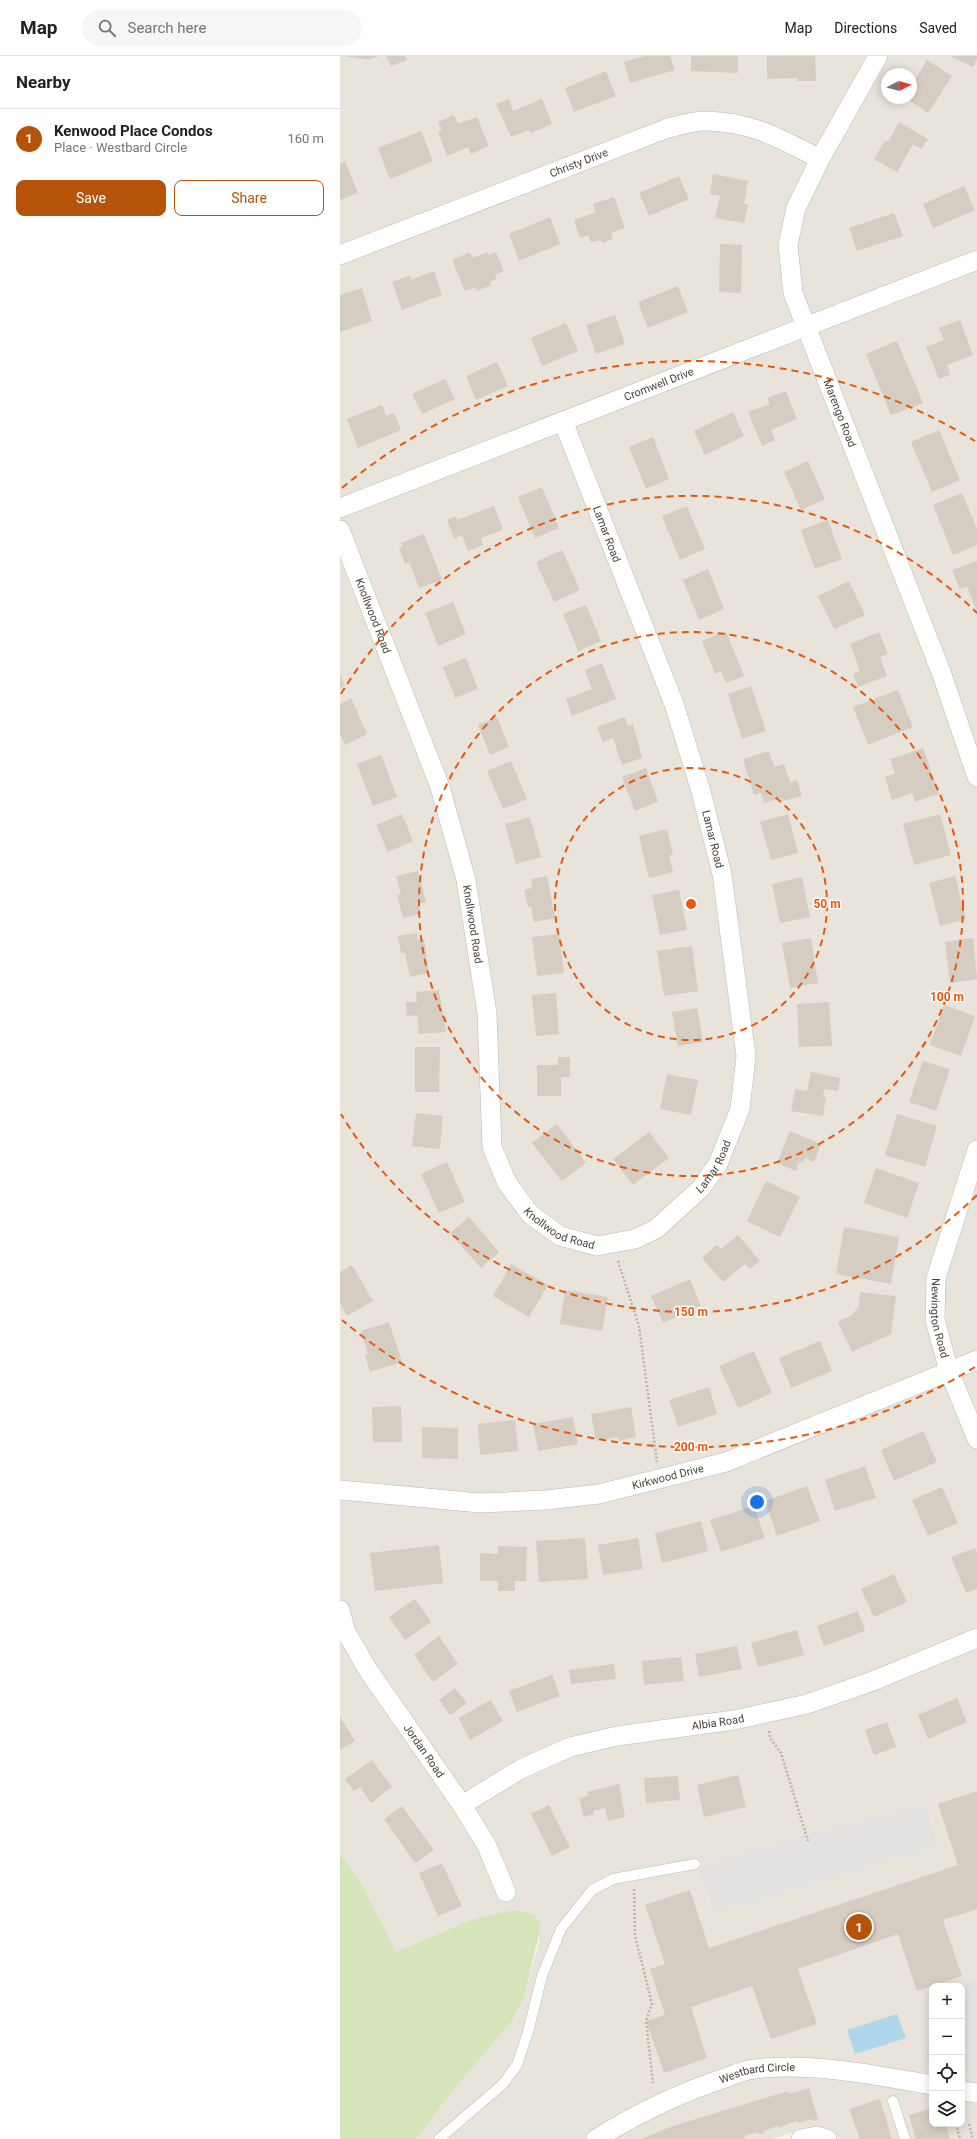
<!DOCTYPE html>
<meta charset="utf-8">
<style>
:root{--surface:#fff;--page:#f6f6f6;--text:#202124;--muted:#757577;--line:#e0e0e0;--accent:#b45309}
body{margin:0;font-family:Roboto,sans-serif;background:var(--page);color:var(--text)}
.controls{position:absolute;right:12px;bottom:12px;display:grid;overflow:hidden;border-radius:8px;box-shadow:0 2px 10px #0003}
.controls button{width:36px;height:36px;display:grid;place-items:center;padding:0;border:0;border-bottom:1px solid var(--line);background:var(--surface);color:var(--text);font:20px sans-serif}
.compass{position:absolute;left:541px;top:12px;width:36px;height:36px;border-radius:50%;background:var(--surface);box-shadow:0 2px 10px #0003;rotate:83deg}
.you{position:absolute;left:417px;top:1446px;width:14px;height:14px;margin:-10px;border:3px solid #fff;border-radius:50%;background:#1a73e8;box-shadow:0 0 0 6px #1a73e833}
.badge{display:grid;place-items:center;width:26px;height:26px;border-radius:50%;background:var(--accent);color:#fff;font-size:13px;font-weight:700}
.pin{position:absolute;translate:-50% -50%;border:2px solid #fff;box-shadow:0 1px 4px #0006}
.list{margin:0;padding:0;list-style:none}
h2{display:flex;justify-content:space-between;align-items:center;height:52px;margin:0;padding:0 16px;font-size:17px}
h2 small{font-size:13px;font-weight:400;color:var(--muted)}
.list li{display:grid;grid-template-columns:26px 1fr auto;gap:12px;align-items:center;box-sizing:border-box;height:60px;padding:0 16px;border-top:1px solid var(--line)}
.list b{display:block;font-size:15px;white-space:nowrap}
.list p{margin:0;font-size:13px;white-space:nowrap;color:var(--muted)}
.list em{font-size:13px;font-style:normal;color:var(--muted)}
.actions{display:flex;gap:8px;padding:12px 16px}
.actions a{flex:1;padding:9px 0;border:1px solid var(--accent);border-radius:8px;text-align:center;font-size:14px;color:var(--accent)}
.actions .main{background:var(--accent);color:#fff}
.icon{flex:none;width:22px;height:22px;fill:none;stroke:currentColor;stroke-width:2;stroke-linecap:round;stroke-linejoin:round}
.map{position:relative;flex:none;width:637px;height:2083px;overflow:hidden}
header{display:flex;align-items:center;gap:24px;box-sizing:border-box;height:56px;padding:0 20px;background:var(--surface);border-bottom:1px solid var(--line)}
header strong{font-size:19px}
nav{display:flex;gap:22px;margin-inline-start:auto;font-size:14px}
.search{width:280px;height:36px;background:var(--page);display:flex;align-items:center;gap:10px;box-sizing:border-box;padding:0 14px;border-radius:22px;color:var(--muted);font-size:15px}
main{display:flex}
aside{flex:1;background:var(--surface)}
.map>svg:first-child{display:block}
.residential{fill:#e8e3db;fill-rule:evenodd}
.green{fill:#d4e5b9}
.parking{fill:#e4e2e0}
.water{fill:#aed7ec}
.building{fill:#d6cdc2}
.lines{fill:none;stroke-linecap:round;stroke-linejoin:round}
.service-casing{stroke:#c0b9af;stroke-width:11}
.minor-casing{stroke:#c0b9af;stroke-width:20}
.path{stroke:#c0b3a1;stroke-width:2.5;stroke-dasharray:2 2;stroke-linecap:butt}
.service{stroke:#fff;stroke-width:10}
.minor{stroke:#fff;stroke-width:19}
.ring{fill:none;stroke:#e8590c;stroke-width:2;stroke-dasharray:7 5}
.labels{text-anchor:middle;stroke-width:3;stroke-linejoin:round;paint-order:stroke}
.street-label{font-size:11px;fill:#49423a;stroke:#fff}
.centre{fill:#e8590c;stroke:#fff;stroke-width:2}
.ring-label{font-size:12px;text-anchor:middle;font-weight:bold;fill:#e8590c;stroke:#fff;stroke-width:3;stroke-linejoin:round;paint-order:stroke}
</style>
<header>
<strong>Map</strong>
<div class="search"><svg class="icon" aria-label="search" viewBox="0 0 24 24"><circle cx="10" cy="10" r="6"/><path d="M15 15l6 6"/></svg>Search here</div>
<nav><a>Map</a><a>Directions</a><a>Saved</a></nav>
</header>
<main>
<aside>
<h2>Nearby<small></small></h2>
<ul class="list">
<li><span class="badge">1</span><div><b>Kenwood Place Condos</b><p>Place · Westbard Circle</p></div><em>160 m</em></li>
</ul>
<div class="actions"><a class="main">Save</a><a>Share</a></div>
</aside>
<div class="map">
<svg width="637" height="2083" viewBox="0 0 637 2083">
<rect width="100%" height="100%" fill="#f5f2ec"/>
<!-- residential -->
<path class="residential" d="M0 0H637V2083H500L490 2075 468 2072 432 2083H76L115 2032 172 1965 184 1941 200 1882 128 1865 56 1896 19 1823 0 1798ZM547 18H571V42H547ZM592 1930H622V2068H592Z"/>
<!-- green -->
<polygon class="green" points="0,1798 19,1823 56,1896 128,1865 173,1854 194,1858 201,1869 184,1941 172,1965 115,2032 76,2083 0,2083"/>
<!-- parking -->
<g class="parking">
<polygon points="584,1746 598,1792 377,1858 355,1808"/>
<polygon points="634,1923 637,1924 637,2018 622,2015 622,1930"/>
<polygon points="592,1964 592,2009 583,2007"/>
</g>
<!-- water -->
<polygon class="water" points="557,1958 566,1982 515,1998 507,1974"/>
<!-- building -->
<g class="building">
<polygon points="4,0 39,0 29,4"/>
<polygon points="46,0 65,0 67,4 51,10"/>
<polygon points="305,0 330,0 335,14 290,27 284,6"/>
<polygon points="351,0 398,0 398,17 351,15"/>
<polygon points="427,0 475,0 476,25 457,25 457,22 427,23"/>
<polygon points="610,0 637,0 637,3 633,11"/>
<polygon points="587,4 612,20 588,57 565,42 571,42 571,30"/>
<polygon points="266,15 276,40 234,56 225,32"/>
<polygon points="169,43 173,55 202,43 212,68 190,77 189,74 171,81 156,48"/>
<polygon points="114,59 118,68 137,61 149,90 131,98 128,91 107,100 98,76 102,74 98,66"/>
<polygon points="559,66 588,83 581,93 573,88 557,116 534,103 545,85 548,86"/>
<polygon points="81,75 93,105 50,123 38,92"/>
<polygon points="5,105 18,137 0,144 0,108"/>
<polygon points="373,118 408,125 404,148 408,149 404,167 375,162 380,140 370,138"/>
<polygon points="339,120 349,143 309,160 299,137"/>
<polygon points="624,130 635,154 593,172 583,148"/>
<polygon points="274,141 285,172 271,177 273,183 262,187 261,184 251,186 248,179 240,182 234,164 256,156 253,148"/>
<polygon points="554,157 563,180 517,195 509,172"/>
<polygon points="210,161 220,188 179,205 169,178"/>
<polygon points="380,188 402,189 401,237 379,236"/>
<polygon points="130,196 133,202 147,196 149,199 156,196 164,215 155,219 156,223 150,226 151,229 137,235 135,231 125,235 112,204"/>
<polygon points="94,215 102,239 62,254 52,226 70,219 71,224"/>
<polygon points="338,230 348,256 308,272 298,246"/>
<polygon points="22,232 32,265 0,276 0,239"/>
<polygon points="275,259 285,288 256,298 246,269"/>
<polygon points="620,264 633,299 607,309 610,319 599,323 586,291 604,284 599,272"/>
<polygon points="226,267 238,295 202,310 191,282"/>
<polygon points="557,285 583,347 551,359 526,298"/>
<polygon points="157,306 168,330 136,344 126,320"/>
<polygon points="105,323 115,343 82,358 72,338"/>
<polygon points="446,335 457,363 431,374 435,384 422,390 408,356 430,348 427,342"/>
<polygon points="42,349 46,360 54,357 61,374 18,392 7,363"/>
<polygon points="393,356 404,380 365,399 354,375"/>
<polygon points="599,374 620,424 592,436 571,386"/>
<polygon points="313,381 329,423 306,433 289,391"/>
<polygon points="468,405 485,443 461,454 444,416"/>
<polygon points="202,431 219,472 195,482 178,441"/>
<polygon points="622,437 637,473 637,489 613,499 593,449"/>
<polygon points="154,450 163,474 141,482 143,489 128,495 122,479 114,483 107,464 116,460 117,464"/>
<polygon points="347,450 365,493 340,504 322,460"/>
<polygon points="488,464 502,503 475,513 461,474"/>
<polygon points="84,478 102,524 79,532 69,506 65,508 59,492 63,490 61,487"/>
<polygon points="222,494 240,534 214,546 196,506"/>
<polygon points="637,505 637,556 627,530 620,533 612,514"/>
<polygon points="368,513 384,553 359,564 343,524"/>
<polygon points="509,525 525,559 494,573 478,540"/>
<polygon points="113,546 126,578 98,590 85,557"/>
<polygon points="246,549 261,585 238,595 223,558"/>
<polygon points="386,575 404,620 386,627 381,615 375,618 362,585"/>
<polygon points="539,576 548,598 540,601 547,620 518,631 513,618 520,615 510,588"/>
<polygon points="126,602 138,633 115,642 103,611"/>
<polygon points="262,607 276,643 232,660 226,643 252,633 245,614"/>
<polygon points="0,617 5,630 0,632"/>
<polygon points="411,630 426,675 402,683 388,638"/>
<polygon points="558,634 573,671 528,689 513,651"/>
<polygon points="11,642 27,678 5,689 0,678 0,648"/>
<polygon points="157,661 169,691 150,699 138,669"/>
<polygon points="285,661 288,670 293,668 302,702 282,709 273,682 263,686 257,671"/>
<polygon points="583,692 599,738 575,746 572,737 552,744 545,721 555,718 550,703"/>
<polygon points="429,695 434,711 444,708 450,726 457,724 462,740 442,745 441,742 424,747 421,737 414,739 403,703"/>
<polygon points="41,699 57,741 33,750 17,708"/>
<polygon points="171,705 187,743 163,753 147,715"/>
<polygon points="306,712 318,746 295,755 282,721"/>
<polygon points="62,758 73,785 48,796 36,769"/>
<polygon points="448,758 458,797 431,804 420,766"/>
<polygon points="600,758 611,799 574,809 563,768"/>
<polygon points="190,761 201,801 176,808 165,768"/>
<polygon points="327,773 333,798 329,800 333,816 309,822 299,780"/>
<polygon points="78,815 86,846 79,848 81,858 63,862 57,839 61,838 56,820"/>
<polygon points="207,820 215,862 194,866 191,850 188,851 184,834 192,832 191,823"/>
<polygon points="615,820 626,863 600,870 589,827"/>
<polygon points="462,821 470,861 440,867 432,828"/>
<polygon points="339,834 347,874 320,879 312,839"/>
<polygon points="77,877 78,884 84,883 89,917 70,921 65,897 61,897 58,880"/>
<polygon points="219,878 224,917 197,920 192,881"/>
<polygon points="471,882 478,927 450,932 442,887"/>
<polygon points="633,882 637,923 610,927 605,886"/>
<polygon points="352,890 358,935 324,940 317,895"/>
<polygon points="99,934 106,976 79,978 77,959 67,960 66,946 77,946 76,936"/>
<polygon points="216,937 219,978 196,980 192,939"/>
<polygon points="489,946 492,990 459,991 457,948"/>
<polygon points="604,949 635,960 621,1000 590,989"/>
<polygon points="357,952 363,986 338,990 332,956"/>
<polygon points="75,991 100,991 99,1036 75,1036"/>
<polygon points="218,1001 230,1001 230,1021 221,1021 221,1040 197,1040 197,1009 218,1009"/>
<polygon points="583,1005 610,1013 596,1055 569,1046"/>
<polygon points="471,1016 500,1022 498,1035 484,1033 483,1041 486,1041 483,1060 451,1055 455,1033 467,1035"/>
<polygon points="327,1018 358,1024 351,1059 320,1053"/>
<polygon points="76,1057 103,1060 100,1093 72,1090"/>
<polygon points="557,1058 597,1070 585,1111 545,1099"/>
<polygon points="217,1068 246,1107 222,1125 192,1087"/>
<polygon points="450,1075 481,1088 474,1106 465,1102 463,1107 459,1106 456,1115 437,1107"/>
<polygon points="309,1076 329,1102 293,1129 273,1103"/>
<polygon points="107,1106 125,1146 99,1157 81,1118"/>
<polygon points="536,1112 579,1127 567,1162 524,1147"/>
<polygon points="426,1125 460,1141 440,1181 407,1165"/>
<polygon points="129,1161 159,1196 141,1212 110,1177"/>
<polygon points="504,1171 559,1181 551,1228 496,1218"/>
<polygon points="398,1179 420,1205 410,1213 405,1208 383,1226 362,1202 377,1189 381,1193"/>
<polygon points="171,1208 208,1229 189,1261 153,1240"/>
<polygon points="12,1209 33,1245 7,1260 0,1247 0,1216"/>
<polygon points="350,1223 361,1250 323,1267 311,1240"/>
<polygon points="225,1234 268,1241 262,1275 220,1268"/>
<polygon points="520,1236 556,1240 551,1278 512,1296 498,1266 512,1259 519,1250"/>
<polygon points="49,1266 62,1306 30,1316 25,1299 28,1298 21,1275"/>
<polygon points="480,1285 492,1315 451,1332 439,1302"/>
<polygon points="414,1295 432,1337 398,1352 379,1310"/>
<polygon points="369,1331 377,1358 338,1371 329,1344"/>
<polygon points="61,1350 62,1386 33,1386 32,1351"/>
<polygon points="291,1351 296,1381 279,1385 278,1381 256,1385 251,1358"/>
<polygon points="233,1361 238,1388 198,1395 193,1368"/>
<polygon points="175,1364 178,1395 140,1399 138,1368"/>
<polygon points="82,1371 118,1372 118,1403 82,1402"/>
<polygon points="583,1375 597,1406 554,1425 541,1394"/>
<polygon points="525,1410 536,1442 495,1455 485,1424"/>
<polygon points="467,1430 480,1465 437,1480 425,1445"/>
<polygon points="602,1431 618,1467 588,1480 572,1444"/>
<polygon points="414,1450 425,1482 381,1496 370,1464"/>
<polygon points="361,1465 368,1495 322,1507 315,1477"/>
<polygon points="245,1482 248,1523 199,1526 196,1485"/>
<polygon points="298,1482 303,1513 263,1519 258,1489"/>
<polygon points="99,1489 103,1527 35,1535 30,1497"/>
<polygon points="158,1490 187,1491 186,1525 175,1525 175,1535 158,1535 158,1525 140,1525 140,1497 158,1498"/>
<polygon points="635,1492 637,1496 637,1533 626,1537 611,1501"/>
<polygon points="554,1518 567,1546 534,1561 521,1533"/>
<polygon points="75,1543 91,1566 65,1584 49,1561"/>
<polygon points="518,1555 525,1575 484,1590 477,1570"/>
<polygon points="457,1574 464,1599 418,1611 411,1587"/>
<polygon points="99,1580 118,1608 93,1626 74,1599"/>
<polygon points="397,1590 402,1613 359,1621 355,1598"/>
<polygon points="341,1601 344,1625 304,1629 302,1605"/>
<polygon points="274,1608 276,1623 231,1628 229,1614"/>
<polygon points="212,1619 220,1640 177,1656 169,1635"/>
<polygon points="115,1632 127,1647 110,1659 99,1644"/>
<polygon points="617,1642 627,1666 588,1683 578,1659"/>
<polygon points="151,1644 163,1665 130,1684 118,1662"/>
<polygon points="0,1661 15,1685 0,1694"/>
<polygon points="547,1666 556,1691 534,1699 525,1674"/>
<polygon points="32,1704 52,1731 31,1747 20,1731 14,1735 5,1723"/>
<polygon points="398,1719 406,1751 364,1761 357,1729"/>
<polygon points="338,1720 340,1744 306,1747 304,1722"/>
<polygon points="279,1728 285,1761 268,1765 265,1752 253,1755 254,1758 244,1761 239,1742 248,1740 247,1736"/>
<polygon points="637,1735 637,1853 603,1864 622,1920 577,1935 558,1878 458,1913 477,1968 431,1983 412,1930 351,1951 367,2002 324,2017 306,1965 325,1959 310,1913 325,1908 305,1849 350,1834 369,1892 618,1809 598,1748"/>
<polygon points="209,1749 230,1791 212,1800 191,1758"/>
<polygon points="62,1750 94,1794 75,1807 44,1763"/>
<polygon points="102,1807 122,1850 98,1860 79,1817"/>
<polygon points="469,2032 478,2063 473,2065 472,2063 458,2067 457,2065 438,2072 438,2070 423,2075 424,2077 419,2078 418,2076 404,2080 405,2082 403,2083 301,2083 333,2070 448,2035 449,2038"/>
<polygon points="540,2043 552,2083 520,2083 509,2053"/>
<polygon points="592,2052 592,2068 606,2068 610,2083 576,2083 569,2059"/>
</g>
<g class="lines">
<!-- service casing -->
<g class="service-casing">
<g id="service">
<polyline points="553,2045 565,2083"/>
<polyline points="99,2083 163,2028 177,2009 188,1976 202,1920 221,1873 252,1834 273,1823 355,1808"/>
</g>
</g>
<!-- minor casing -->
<g class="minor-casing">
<g id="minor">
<path id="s1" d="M538 0 480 103 456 152 448 189 453 237 601 616 637 721"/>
<path id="s2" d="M0 199 328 72C340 69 353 65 365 65 413 66 439 82 480 103"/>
<path id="s3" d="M0 452 637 204"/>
<path id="s4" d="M0 474 100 731 126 824 147 957 152 1091 167 1127 190 1158 220 1180 257 1190 295 1183 316 1173 361 1132 378 1108 400 1053 406 1000 382 818 360 732 334 648 223 365"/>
<path id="s5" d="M637 1094 596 1222 595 1264 609 1315 637 1383"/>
<path id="s6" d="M0 1434 140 1447 206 1444 259 1438 386 1406 637 1304"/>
<path id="s7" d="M0 1554 6 1576 28 1614 122 1749 147 1790 166 1836"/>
<path id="s8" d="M122 1749 181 1713 230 1691 277 1680 394 1664 467 1648 533 1625 637 1582"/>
<polyline points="622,2035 637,2037"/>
<path id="s9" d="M256 2083C296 2058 337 2038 382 2023 392 2020 403 2014 414 2013 470 2006 536 2019 592 2029"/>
<polyline points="461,2083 477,2080 487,2083"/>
</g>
</g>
<!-- path -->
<g class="path">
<polyline points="278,1205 299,1270 317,1406"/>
<polyline points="429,1675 430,1682 441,1697 468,1785"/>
<polyline points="294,1833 295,1879 312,1948 306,1965 313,2027"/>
<polyline points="616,2068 620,2083"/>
<polyline points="629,2068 633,2083"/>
</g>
<!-- service -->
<use href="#service" class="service"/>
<!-- minor -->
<use href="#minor" class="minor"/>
</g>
<!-- distance rings -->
<g class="ring">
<circle cx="351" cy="848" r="136"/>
<circle cx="351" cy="848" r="272"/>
<path d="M637 1139A408 408 0 0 1 1 1058M1 638A408 408 0 0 1 637 557"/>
<path d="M635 1311A543 543 0 0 1 2 1264M2 432A543 543 0 0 1 635 385"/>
</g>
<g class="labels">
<!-- street labels -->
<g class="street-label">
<text dy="4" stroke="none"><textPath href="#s2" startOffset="256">Christy Drive</textPath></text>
<text dy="4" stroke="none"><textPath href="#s3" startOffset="342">Cromwell Drive</textPath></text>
<text dy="4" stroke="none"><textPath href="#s1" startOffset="388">Marengo Road</textPath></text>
<text transform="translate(267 478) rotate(69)" y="4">Lamar Road</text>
<text dy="4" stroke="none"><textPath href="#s4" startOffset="92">Knollwood Road</textPath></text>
<text transform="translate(373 783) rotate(76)" y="4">Lamar Road</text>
<text dy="4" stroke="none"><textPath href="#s4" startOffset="417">Knollwood Road</textPath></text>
<text dy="4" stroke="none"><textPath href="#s4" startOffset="942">Lamar Road</textPath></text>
<text dy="4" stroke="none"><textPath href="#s4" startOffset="752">Knollwood Road</textPath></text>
<text dy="4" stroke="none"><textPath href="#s5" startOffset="175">Newington Road</textPath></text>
<text dy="4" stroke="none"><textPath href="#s6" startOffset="331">Kirkwood Drive</textPath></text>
<text dy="4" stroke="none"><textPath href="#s8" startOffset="273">Albia Road</textPath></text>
<text dy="4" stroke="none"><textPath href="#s7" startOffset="165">Jordan Road</textPath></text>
<text dy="4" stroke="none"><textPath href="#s9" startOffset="176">Westbard Circle</textPath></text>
</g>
</g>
<circle cx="351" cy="848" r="6" class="centre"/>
<g class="ring-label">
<text x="487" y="852">50 m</text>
<text x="607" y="945">100 m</text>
<text x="351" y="1260">150 m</text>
<text x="351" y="1395">200 m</text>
</g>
</svg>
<div class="controls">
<button>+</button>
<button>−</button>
<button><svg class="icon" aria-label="locate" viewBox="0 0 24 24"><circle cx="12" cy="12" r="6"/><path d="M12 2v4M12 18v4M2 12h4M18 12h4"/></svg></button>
<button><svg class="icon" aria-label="layers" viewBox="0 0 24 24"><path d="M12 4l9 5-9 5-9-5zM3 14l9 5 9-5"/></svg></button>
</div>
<svg class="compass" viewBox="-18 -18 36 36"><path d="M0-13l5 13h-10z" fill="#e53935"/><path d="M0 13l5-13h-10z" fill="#757577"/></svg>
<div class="you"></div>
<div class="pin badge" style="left:519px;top:1871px">1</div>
</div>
</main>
